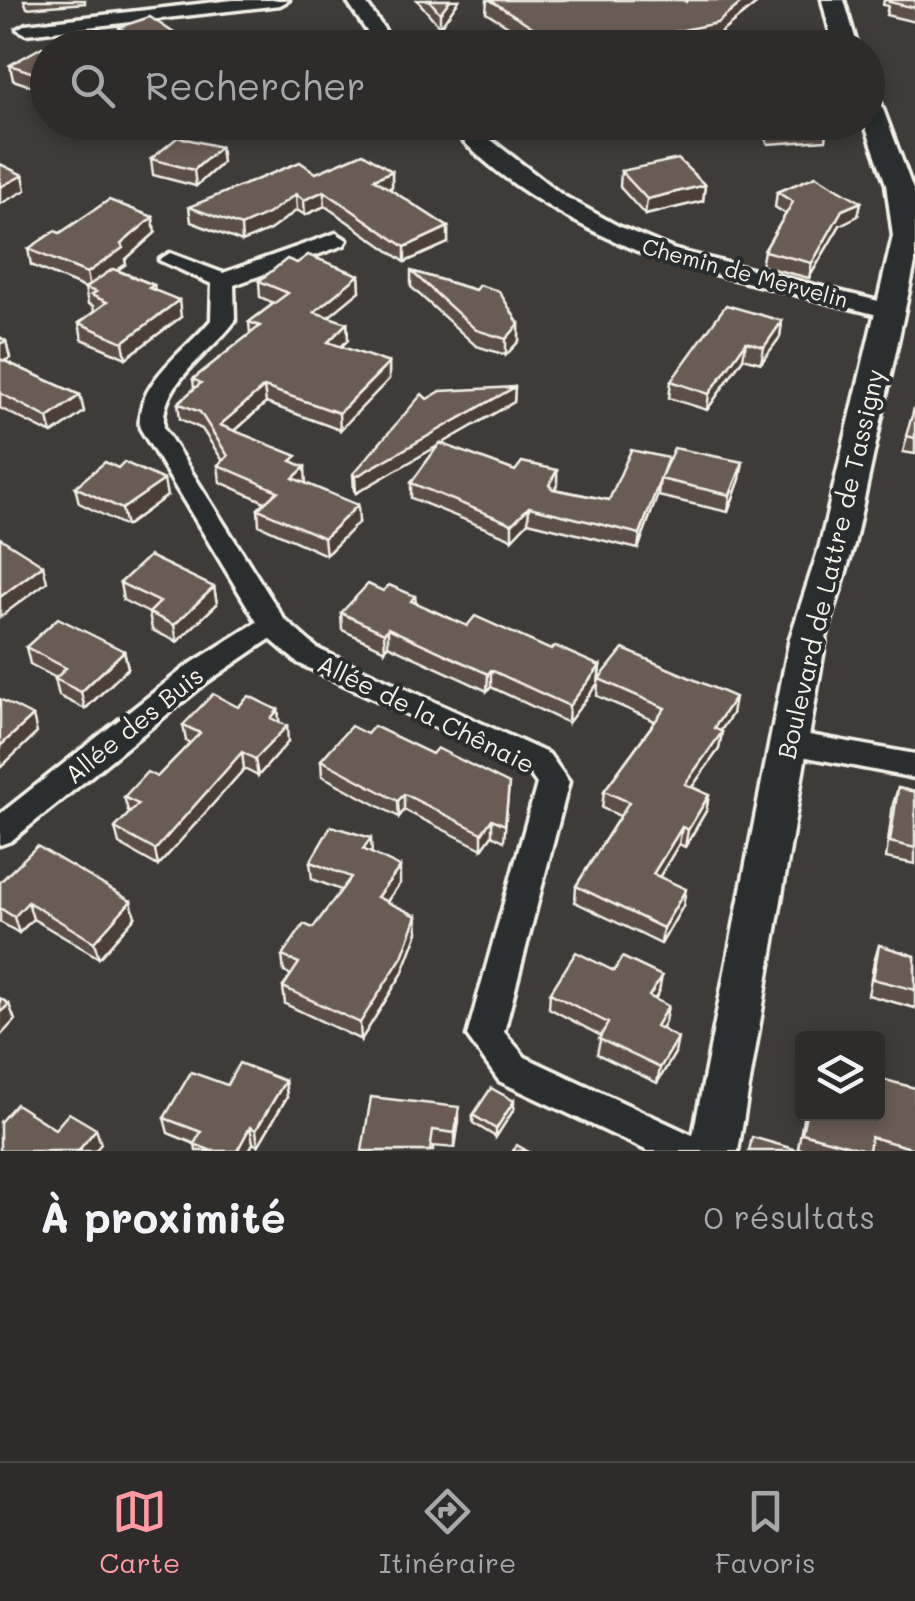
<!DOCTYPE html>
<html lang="fr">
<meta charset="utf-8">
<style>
:root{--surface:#2e2c2b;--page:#363433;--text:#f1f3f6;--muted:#a7a7a9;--line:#494847;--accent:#ff9aa2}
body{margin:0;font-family:Mali,sans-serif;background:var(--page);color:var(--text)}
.controls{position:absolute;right:30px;bottom:30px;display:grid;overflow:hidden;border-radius:10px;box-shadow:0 5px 15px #0003}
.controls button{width:90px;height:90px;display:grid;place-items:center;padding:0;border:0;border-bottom:2px solid var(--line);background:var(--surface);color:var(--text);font:50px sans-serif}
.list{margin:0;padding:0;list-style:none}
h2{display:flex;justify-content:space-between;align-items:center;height:130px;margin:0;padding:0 40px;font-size:42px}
h2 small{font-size:32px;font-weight:400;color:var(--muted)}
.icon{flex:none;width:55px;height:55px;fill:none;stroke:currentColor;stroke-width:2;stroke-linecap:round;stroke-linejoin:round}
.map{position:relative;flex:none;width:915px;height:1151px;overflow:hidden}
.search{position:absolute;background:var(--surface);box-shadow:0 5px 15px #0003;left:30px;right:30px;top:30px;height:110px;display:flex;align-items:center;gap:25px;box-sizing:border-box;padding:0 35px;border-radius:55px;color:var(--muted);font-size:38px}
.sheet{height:310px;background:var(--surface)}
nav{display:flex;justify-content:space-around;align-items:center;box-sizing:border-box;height:140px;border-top:2px solid var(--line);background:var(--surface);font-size:28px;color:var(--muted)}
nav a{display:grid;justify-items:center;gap:5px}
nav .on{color:var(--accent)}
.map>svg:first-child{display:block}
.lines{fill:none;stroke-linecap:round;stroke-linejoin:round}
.minor-casing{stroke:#f4f1e8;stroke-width:7}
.tertiary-casing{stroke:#f4f1e8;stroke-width:7}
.minor{fill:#2a2d2e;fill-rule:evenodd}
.tertiary{fill:#2a2d2e;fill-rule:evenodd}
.wall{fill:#5c4f47;stroke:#f4f1e8;stroke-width:2.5}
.shaded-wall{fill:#4b4039;stroke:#f4f1e8;stroke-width:2.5}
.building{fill:#6b5c52;stroke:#f4f1e8;stroke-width:2.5}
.labels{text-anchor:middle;stroke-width:8;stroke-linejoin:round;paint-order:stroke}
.far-street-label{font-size:22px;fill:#f4f1e8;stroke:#2a2d2e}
.street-label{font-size:25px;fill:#f4f1e8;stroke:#2a2d2e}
</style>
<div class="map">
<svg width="915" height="1151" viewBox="0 0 915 1151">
<rect width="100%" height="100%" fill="#3e3b39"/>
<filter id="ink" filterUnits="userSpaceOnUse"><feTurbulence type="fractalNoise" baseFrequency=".01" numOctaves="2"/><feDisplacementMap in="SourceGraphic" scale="20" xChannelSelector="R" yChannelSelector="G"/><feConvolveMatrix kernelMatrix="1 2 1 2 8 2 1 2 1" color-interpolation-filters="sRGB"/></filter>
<g filter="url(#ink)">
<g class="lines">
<!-- minor casing -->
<g class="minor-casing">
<g id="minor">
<polygon points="233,0 289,0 280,5 26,34 17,29 26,24"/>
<polygon points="346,0 364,0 397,48 378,48"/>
<path d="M446 122H468L562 195 618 226 675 250 898 306 901 311 890 318 659 260C584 230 499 186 446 122Z"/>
<path d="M336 233 347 240 344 245 234 285 235 321C211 354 159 382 164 428L284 619 318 649 549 754 569 782 504 1032 525 1057 701 1139 707 1151H648L499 1081 467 1036 537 784 527 770 298 663 270 639 207 682 11 841 0 845V814L187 666 257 622 140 428C135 382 185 352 211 320L212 284 159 260 170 253 223 273Z"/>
<polygon points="787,731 915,754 915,778 776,751 772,743 776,735"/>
</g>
</g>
<!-- tertiary casing -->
<g class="tertiary-casing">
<g id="tertiary">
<polygon points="822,0 844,0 858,48 834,48"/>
<polygon points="868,94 880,101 915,195 915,263 854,545 826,638 738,1151 690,1151 790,638 820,545 893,236 886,184 864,122 868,122"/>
</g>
</g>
<!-- minor -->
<use href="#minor" class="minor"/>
<!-- tertiary -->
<use href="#tertiary" class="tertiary"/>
</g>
<!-- wall -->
<g class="wall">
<polygon points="24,0 85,0 85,3 27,8"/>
<polygon points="417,0 459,0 440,27"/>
<polygon points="487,0 683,0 686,2 687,0 761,0 715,37 665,48 543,48 486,12"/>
<polygon points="884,0 915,0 915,22 886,15 888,6 883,5"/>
<polygon points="119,27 187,48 129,48 121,42"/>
<polygon points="48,48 48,92 13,80 10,65"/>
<polygon points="742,122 829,122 826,140 768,144 757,124 743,125"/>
<polygon points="220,147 222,163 196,186 153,175 151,159"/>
<polygon points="392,171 392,187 388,188 448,227 448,243 405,262 325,206 305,215 297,210 270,230 242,242 191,222 189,207 316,173"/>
<polygon points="621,171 705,185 703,201 645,215 620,187"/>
<polygon points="777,192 861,202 858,216 840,225 809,278 761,266 764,251 786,214 775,207"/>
<polygon points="60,233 155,233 125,260 126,264 117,270 154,285 155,290 181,317 126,358 82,339 79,323 94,312 93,306 88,304 85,288 31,265 28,249"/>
<polygon points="297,263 359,275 360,291 328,317 347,323 348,340 341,347 389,363 389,379 340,430 266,403 235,431 297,464 306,483 359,522 326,555 259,525 258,509 265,502 220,482 218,465 223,461 202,429 180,419 178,403 194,389 193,379 250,334 249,322 274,303 260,297 259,281"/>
<polygon points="411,271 475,290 519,324 519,341 506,355 476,346 411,287"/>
<polygon points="782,321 780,337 761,363 743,358 707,410 669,398 671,381"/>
<polygon points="0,337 6,341 10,358 4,361 80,395 84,412 52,434 0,408"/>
<polygon points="515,387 514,402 441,444 515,471 557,470 557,485 554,489 609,500 667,463 740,479 728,512 658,496 658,494 638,549 528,522 512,539 411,498 411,483 439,445 356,493 354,490 353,474 427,399"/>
<polygon points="914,409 915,409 915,454 903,452"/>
<polygon points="118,468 167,496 126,526 79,503 75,487"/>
<polygon points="120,583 214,587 217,604 177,642 152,630 149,613 123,600"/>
<polygon points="383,591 415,596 416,603 467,626 600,666 599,679 732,714 720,732 722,732 719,749 692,787 709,795 706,811 685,847 679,844 659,877 683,906 661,944 575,902 576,886 620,816 602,808 604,791 655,721 597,696 598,683 568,723 491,687 487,691 388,645 385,650 342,630 341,613"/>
<polygon points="26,647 124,651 128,668 85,709 59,696 55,679 56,678 30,664"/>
<polygon points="238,707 278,710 279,722 288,742 258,776 244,769 158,866 119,844 115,828 129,814 124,797 157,777 190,743 186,741 183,725"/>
<polygon points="367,734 432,754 509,784 504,841 492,835 482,849 404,810 399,817 322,776 321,760"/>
<polygon points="898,788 915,792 915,864 886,858 893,804"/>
<polygon points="372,853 400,883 387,902 418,932 402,974 361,1040 285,1004 283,987 291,975 284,972 282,956 313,928 341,890 312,879 310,862"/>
<polygon points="0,882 135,917 99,958 33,919 19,933 0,922"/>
<polygon points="879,945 915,956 915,1008 868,995 874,962"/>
<polygon points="659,992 655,999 665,1021 661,1029 675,1053 657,1083 597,1054 601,1036 549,1008 550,993"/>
<polygon points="285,1081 287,1097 258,1146 253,1143 249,1151 196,1151 195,1144 168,1133 164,1118 227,1085"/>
<polygon points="915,1088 915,1151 809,1151 798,1148 804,1114 878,1114"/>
<polygon points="459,1107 455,1148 433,1146 433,1151 362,1151"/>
<polygon points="514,1109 496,1137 473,1123 473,1115"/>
</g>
<!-- shaded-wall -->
<g class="shaded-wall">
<polygon points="450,0 459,0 440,27 440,13"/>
<polygon points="745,0 761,0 715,37 665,48 606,48 606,46"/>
<polygon points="186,41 187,48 160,48"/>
<polygon points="220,147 222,163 196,186 194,170"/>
<polygon points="392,171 392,187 374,194 374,179"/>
<polygon points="23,175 26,190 0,204 0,187"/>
<polygon points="705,185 703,201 645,215 647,199"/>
<polygon points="324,191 325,206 305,215 304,200"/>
<polygon points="296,194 297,210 270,230 242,242 241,226"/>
<polygon points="861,202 858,216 840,225 809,278 812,263 842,210"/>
<polygon points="153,217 155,233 125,260 126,264 90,289 87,273"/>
<polygon points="448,227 448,243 405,262 405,247"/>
<polygon points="359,275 360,291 315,328 314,312"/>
<polygon points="179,300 181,317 126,358 123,342"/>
<polygon points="782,321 780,337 761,363 764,347"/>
<polygon points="347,323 348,340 329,358 328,342"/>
<polygon points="519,324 519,341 506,355 506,339"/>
<polygon points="6,341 10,358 0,363 0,344"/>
<polygon points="746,342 743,358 707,410 709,394"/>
<polygon points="389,363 389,379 340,430 339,413"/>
<polygon points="264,387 266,403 222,441 220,425"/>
<polygon points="515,387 514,402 356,493 355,477"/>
<polygon points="80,395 84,412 52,434 48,418"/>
<polygon points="743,462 740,479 728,512 730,495"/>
<polygon points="305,467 306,484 293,478"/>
<polygon points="557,470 557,485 548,500 549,485"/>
<polygon points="660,479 658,494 638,549 640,534"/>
<polygon points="164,480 167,496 126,526 122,509"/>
<polygon points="358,505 359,522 326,555 324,538"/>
<polygon points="529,507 528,522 512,539 512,524"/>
<polygon points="43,565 47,582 0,617 0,597"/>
<polygon points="214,587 217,604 177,642 174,625"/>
<polygon points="388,628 388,645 385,650 384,633"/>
<polygon points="124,651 128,668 85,709 81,692"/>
<polygon points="600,666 598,683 568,723 569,706"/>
<polygon points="491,670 491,687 487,691 488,674"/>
<polygon points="735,697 732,714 711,745 714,728"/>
<polygon points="278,710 280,727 271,718"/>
<polygon points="33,716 37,733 0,768 0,746"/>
<polygon points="287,726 288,742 258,776 255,759"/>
<polygon points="722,732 719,749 682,801 685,784"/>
<polygon points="242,752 244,769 158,866 155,850"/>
<polygon points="404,794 404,810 399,817 398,801"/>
<polygon points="709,795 706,811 685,847 688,830"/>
<polygon points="492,819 492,835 482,849 482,833"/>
<polygon points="682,827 679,844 651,891 653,874"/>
<polygon points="371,838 372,855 363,849"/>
<polygon points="400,867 400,883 378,914 377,897"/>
<polygon points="686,889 683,906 661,944 663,928"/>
<polygon points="131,901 135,917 99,958 94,942"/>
<polygon points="28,902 33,919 19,933 14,917"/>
<polygon points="417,916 418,932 402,974 361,1040 360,1023"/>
<polygon points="662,976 659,992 647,1012 649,996"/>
<polygon points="9,1004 15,1020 0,1036 0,1013"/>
<polygon points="668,1006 665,1021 654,1042 656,1026"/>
<polygon points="678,1038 675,1053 657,1083 660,1068"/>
<polygon points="285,1081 287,1097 258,1146 256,1130"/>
<polygon points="514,1101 514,1109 496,1137 496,1129"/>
<polygon points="459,1107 459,1122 455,1148 455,1133"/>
<polygon points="250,1127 253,1143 249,1151 237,1151"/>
<polygon points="96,1129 101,1144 95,1151 78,1151"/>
</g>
<!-- building -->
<g class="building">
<polygon points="429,0 450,0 440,13"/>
<polygon points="490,0 683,0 686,2 687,0 745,0 717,23 606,46 607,48 566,48"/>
<polygon points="890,0 915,0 915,8 889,2"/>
<polygon points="150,17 186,41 160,48 147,48 119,27"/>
<polygon points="470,43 494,45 497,48 453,48"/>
<polygon points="42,47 48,48 48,78 10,65"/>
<polygon points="178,137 220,147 194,170 151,159"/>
<polygon points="363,153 392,171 374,179 448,227 405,247 324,191 304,200 296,194 268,214 241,226 189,207 300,162 316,173"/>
<polygon points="678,159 705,185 647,199 621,171"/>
<polygon points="0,164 23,175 0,187"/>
<polygon points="816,176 861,202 842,210 812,263 764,251 793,202 777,192"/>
<polygon points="109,200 153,217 121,244 123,248 87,273 28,249 55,231 60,233"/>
<polygon points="308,255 359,275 314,312 347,323 328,342 389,363 339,413 264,387 220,425 297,456 291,461 305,467 293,478 358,505 324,538 258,509 278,491 218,465 228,456 200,412 178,403 201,383 193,379 260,326 249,322 288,293 259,281 287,259 297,263"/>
<polygon points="113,269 154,285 149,288 179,300 123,342 79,323 107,302 91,295 96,292 85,288"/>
<polygon points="411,271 475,290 479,285 499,291 519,324 506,339 476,330"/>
<polygon points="726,305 782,321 764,347 746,342 709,394 671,381"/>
<polygon points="0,359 80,395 48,418 0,393"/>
<polygon points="515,387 355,477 353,474 422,394 427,399 441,391"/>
<polygon points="914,409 915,409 915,438 906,436"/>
<polygon points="440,443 515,471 522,462 557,470 549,485 553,489 609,500 631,450 668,458 640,534 529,507 512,524 411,483"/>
<polygon points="674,448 743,462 730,495 660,479"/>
<polygon points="105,462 118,468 124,462 164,480 122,509 75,487"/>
<polygon points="0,538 43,565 0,597"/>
<polygon points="149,556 214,587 174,625 149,613 160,602 120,583"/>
<polygon points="368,584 383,591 389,585 415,596 411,601 467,626 475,616 551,650 555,646 600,666 569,706 491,670 488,674 388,628 384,633 341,613"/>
<polygon points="58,618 124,651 81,692 55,679 66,668 26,647"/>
<polygon points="623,649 735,697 714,728 722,732 685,784 709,795 688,830 682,827 653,874 686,889 663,928 576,886 629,802 604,791 665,708 599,679"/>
<polygon points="213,694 238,707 249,696 278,710 271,718 287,726 255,759 242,752 155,850 115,828 138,804 124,797 147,772 157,777 200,733 183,725"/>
<polygon points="0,699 33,716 0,746"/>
<polygon points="351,726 367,734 374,726 432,754 437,748 509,784 505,825 492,819 482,833 404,794 398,801 321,760"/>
<polygon points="898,788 915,792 915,848 890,842"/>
<polygon points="331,826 371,838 363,849 400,867 377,897 417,916 402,957 360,1023 283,987 299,963 282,956 304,924 313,928 351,877 310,862"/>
<polygon points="37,846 131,901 94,942 28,902 14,917 0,908 0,882"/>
<polygon points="879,945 915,956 915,990 873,979"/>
<polygon points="576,952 614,971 622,957 662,976 649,996 668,1006 656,1026 678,1038 660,1068 599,1039 608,1023 550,993"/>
<polygon points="0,998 9,1004 0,1013"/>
<polygon points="239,1063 285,1081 256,1130 250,1127 237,1151 212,1151 194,1144 201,1132 164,1118 191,1072 227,1085"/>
<polygon points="878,1078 915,1088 915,1149 871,1137 869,1151 802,1133 806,1114 878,1114"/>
<polygon points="491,1088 514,1101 496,1129 473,1115"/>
<polygon points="371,1097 459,1107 455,1133 433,1130 430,1151 362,1151"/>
<polygon points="16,1104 55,1129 69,1113 96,1129 78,1151 0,1151 0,1122"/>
<polygon points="752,1137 801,1151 749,1151"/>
<polygon points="517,1145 527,1151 513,1151"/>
</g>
</g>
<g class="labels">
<!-- far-street labels -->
<g class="far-street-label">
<text transform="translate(745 273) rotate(15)" y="8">Chemin de Mervelin</text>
</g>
<!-- street labels -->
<g class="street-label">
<text transform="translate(831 564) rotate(-77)" y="9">Boulevard de Lattre de Tassigny</text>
<text transform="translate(426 714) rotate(26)" y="9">Allée de la Chênaie</text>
<text transform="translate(134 725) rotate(-39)" y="9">Allée des Buis</text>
</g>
</g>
</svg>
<div class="controls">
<button><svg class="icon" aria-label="layers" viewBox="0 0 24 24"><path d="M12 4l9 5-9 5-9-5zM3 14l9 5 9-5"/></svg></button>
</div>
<div class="search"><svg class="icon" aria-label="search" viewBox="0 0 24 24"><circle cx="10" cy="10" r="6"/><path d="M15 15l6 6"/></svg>Rechercher</div>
</div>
<section class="sheet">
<h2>À proximité<small>0 résultats</small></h2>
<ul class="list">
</ul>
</section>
<nav>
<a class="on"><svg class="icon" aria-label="map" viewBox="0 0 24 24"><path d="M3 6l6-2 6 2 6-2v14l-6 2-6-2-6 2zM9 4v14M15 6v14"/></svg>Carte</a>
<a><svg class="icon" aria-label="directions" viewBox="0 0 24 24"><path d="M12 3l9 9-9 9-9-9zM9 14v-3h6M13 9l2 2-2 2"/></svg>Itinéraire</a>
<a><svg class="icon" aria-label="saved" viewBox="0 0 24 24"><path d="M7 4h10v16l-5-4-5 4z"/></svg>Favoris</a>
</nav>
